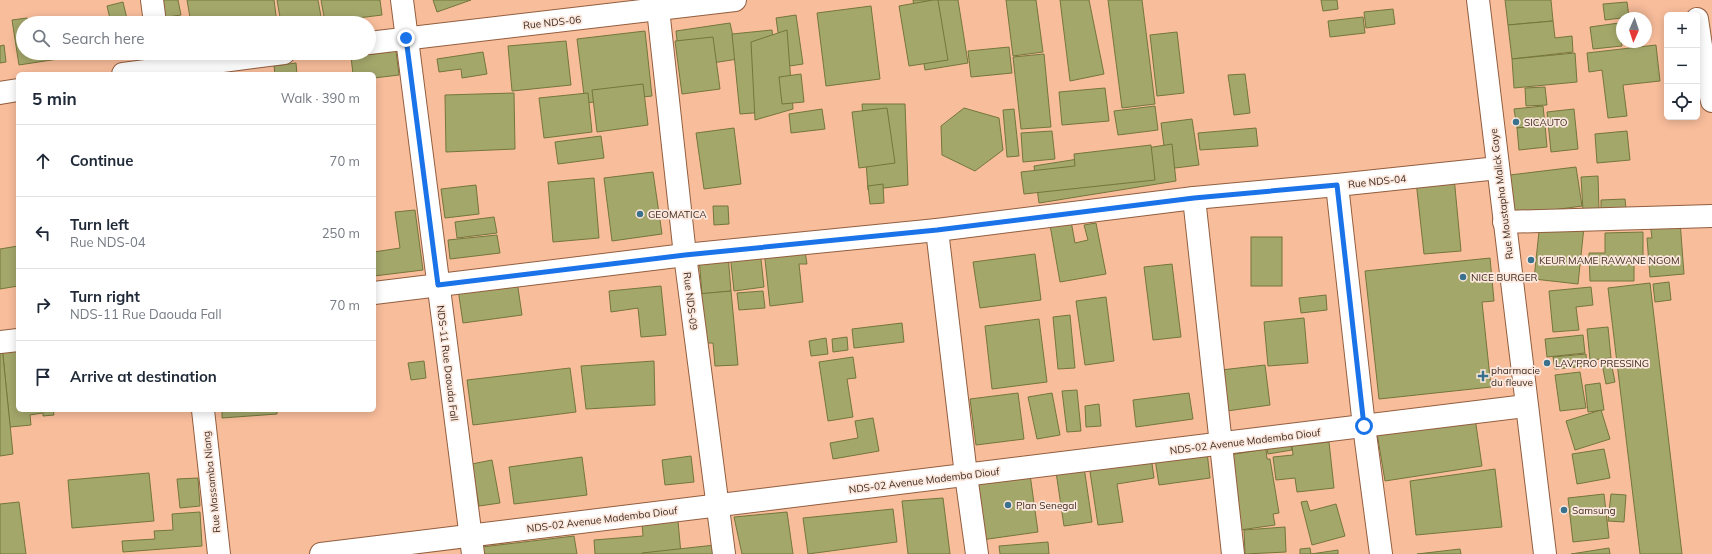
<!DOCTYPE html>
<meta charset="utf-8">
<style>
:root{--surface:#fff;--page:#f6f6f7;--text:#1f2937;--muted:#747a83;--line:#e0e1e3}
body{margin:0;font-family:Mulish,sans-serif;background:var(--page);color:var(--text)}
.controls{position:absolute;right:12px;top:12px;display:grid;overflow:hidden;border-radius:6px;box-shadow:0 2px 10px #0003}
.controls button{width:36px;height:36px;display:grid;place-items:center;padding:0;border:0;border-bottom:1px solid var(--line);background:var(--surface);color:var(--text);font:20px sans-serif}
.compass{position:absolute;left:1616px;top:12px;width:36px;height:36px;border-radius:50%;background:var(--surface);box-shadow:0 2px 10px #0003;rotate:183deg}
.stop{position:absolute;width:12px;height:12px;margin:-9px;border:3px solid #1a73e8;border-radius:50%;background:#fff}
.stop.end{background:#1a73e8;border-color:#fff;box-shadow:0 1px 4px #0008}
.list{margin:0;padding:0;list-style:none}
h2{display:flex;justify-content:space-between;align-items:center;height:52px;margin:0;padding:0 16px;font-size:17px}
h2 small{font-size:13px;font-weight:400;color:var(--muted)}
.list li{display:grid;grid-template-columns:26px 1fr auto;gap:12px;align-items:center;box-sizing:border-box;height:72px;padding:0 16px;border-top:1px solid var(--line)}
.list b{display:block;font-size:15px;white-space:nowrap}
.list p{margin:0;font-size:13px;white-space:nowrap;color:var(--muted)}
.list em{font-size:13px;font-style:normal;color:var(--muted)}
.icon{flex:none;width:22px;height:22px;fill:none;stroke:currentColor;stroke-width:2;stroke-linecap:round;stroke-linejoin:round}
.map{position:relative;flex:none;width:1712px;height:554px;overflow:hidden}
.search{position:absolute;background:var(--surface);box-shadow:0 2px 10px #0003;left:16px;top:16px;width:360px;height:44px;display:flex;align-items:center;gap:10px;box-sizing:border-box;padding:0 14px;border-radius:22px;color:var(--muted);font-size:15px}
.panel{position:absolute;background:var(--surface);box-shadow:0 2px 10px #0003;left:16px;top:72px;width:360px;height:340px;border-radius:6px}
.map>svg:first-child{display:block}
.building{fill:#a4a76a;stroke:#74763b}
.lines{fill:none;stroke-linecap:round;stroke-linejoin:round}
.minor-casing{stroke:#925e3f;stroke-width:24}
.minor{stroke:#fff;stroke-width:22}
.route{stroke:#1a73e8;stroke-width:5}
.poi-dot{fill:#3a718c;stroke:#fbe8de;stroke-width:1.5}
.labels{text-anchor:middle;stroke-width:3.5;stroke-linejoin:round;paint-order:stroke}
.street-label{font-size:10px;fill:#422b1e;stroke:#fbe8de}
.poi-label{font-size:10px;fill:#422b1e;stroke:#fbe8de;text-anchor:start}
</style>
<div class="map">
<svg width="1712" height="554" viewBox="0 0 1712 554">
<rect width="100%" height="100%" fill="#f8bd9b"/>
<!-- building -->
<g class="building">
<polygon points="157,0 178,0 181,15 161,18"/>
<polygon points="187,0 274,0 277,23 191,23"/>
<polygon points="277,0 318,0 322,22 281,23"/>
<polygon points="321,0 380,0 382,15 325,22"/>
<polygon points="433,0 471,0 437,12"/>
<polygon points="913,0 958,0 968,63 925,70"/>
<polygon points="933,0 938,0 948,60 909,66 899,6"/>
<polygon points="1006,0 1036,0 1043,52 1013,56"/>
<polygon points="1060,0 1089,0 1104,74 1070,81"/>
<polygon points="1108,0 1142,0 1155,104 1122,108"/>
<polygon points="1321,0 1337,0 1338,9 1323,11"/>
<polygon points="1505,0 1551,0 1553,21 1508,25"/>
<polygon points="123,2 128,23 111,23 107,6"/>
<polygon points="1627,2 1629,17 1605,20 1603,4"/>
<polygon points="871,6 880,79 826,86 817,13"/>
<polygon points="1393,9 1395,24 1366,28 1364,12"/>
<polygon points="796,15 803,64 783,67 776,18"/>
<polygon points="77,17 78,23 43,23 43,21"/>
<polygon points="1363,17 1365,33 1330,37 1328,21"/>
<polygon points="27,18 28,23 23,23 23,53 57,53 58,59 19,65 12,20"/>
<polygon points="1553,21 1555,38 1572,36 1573,52 1512,59 1508,25"/>
<polygon points="730,23 738,59 680,68 676,31"/>
<polygon points="1619,23 1622,46 1593,49 1590,27"/>
<polygon points="772,30 779,111 740,114 732,34"/>
<polygon points="787,30 793,109 755,120 751,42"/>
<polygon points="645,31 652,96 585,103 577,39"/>
<polygon points="1177,32 1184,93 1157,96 1150,35"/>
<polygon points="713,37 720,89 682,94 675,41"/>
<polygon points="566,41 571,85 512,91 508,46"/>
<polygon points="4,45 6,62 0,63 0,46"/>
<polygon points="1656,45 1660,81 1623,85 1627,116 1608,118 1602,70 1589,72 1587,53"/>
<polygon points="1009,47 1012,73 971,77 968,51"/>
<polygon points="396,51 399,75 374,78 374,74 353,74 351,57"/>
<polygon points="483,52 487,74 462,78 461,69 439,72 437,59"/>
<polygon points="1575,53 1577,82 1514,88 1512,59"/>
<polygon points="1044,54 1051,127 1021,129 1013,57"/>
<polygon points="296,63 297,74 275,74 274,66"/>
<polygon points="801,74 804,102 782,104 779,77"/>
<polygon points="1245,74 1250,113 1234,115 1228,75"/>
<polygon points="643,84 648,125 597,132 592,90"/>
<polygon points="1545,87 1547,105 1526,106 1525,88"/>
<polygon points="1105,88 1109,121 1062,125 1059,92"/>
<polygon points="514,93 515,149 446,152 445,95"/>
<polygon points="588,93 592,132 544,138 539,98"/>
<polygon points="862,104 905,104 908,185 868,190"/>
<polygon points="1155,106 1158,130 1118,135 1114,111"/>
<polygon points="1543,106 1545,125 1517,128 1514,109"/>
<polygon points="887,108 895,163 859,168 852,112"/>
<polygon points="964,108 999,118 1003,150 975,171 942,155 941,126"/>
<polygon points="822,109 825,129 791,133 789,114"/>
<polygon points="1014,109 1019,156 1007,157 1003,110"/>
<polygon points="1574,109 1578,149 1551,152 1547,112"/>
<polygon points="1192,119 1199,165 1167,169 1161,123"/>
<polygon points="1545,125 1547,147 1519,150 1517,128"/>
<polygon points="734,128 741,184 704,189 696,133"/>
<polygon points="1256,128 1258,146 1200,150 1198,133"/>
<polygon points="1052,131 1055,159 1023,162 1021,133"/>
<polygon points="1627,131 1630,160 1597,163 1595,134"/>
<polygon points="601,136 604,158 558,164 555,142"/>
<polygon points="1172,144 1176,181 1039,203 1034,166"/>
<polygon points="1151,145 1155,180 1024,194 1021,172 1075,166 1074,154"/>
<polygon points="1576,167 1582,206 1515,215 1510,175"/>
<polygon points="653,172 662,234 612,241 604,178"/>
<polygon points="1598,176 1599,210 1583,211 1581,177"/>
<polygon points="1454,177 1461,251 1424,254 1416,181"/>
<polygon points="594,178 599,238 553,242 548,182"/>
<polygon points="883,184 884,203 870,204 868,186"/>
<polygon points="476,185 479,214 445,218 441,189"/>
<polygon points="1625,199 1626,209 1601,209 1601,200"/>
<polygon points="713,206 728,206 729,224 714,225"/>
<polygon points="415,210 423,270 374,276 374,252 400,248 395,212"/>
<polygon points="494,217 497,233 457,238 455,222"/>
<polygon points="1071,221 1075,243 1088,240 1084,225 1096,223 1106,274 1060,282 1050,225"/>
<polygon points="1680,221 1684,274 1650,277 1647,238 1652,238 1650,223"/>
<polygon points="1540,222 1584,227 1578,284 1534,279"/>
<polygon points="1643,232 1643,263 1634,263 1634,281 1590,281 1589,253 1605,253 1605,233"/>
<polygon points="497,235 500,253 450,259 448,240"/>
<rect x="1251" y="237" width="31" height="49"/>
<polygon points="804,245 807,264 799,264 803,302 770,306 764,250"/>
<polygon points="18,246 18,286 0,289 0,249"/>
<polygon points="760,250 764,287 734,291 730,254"/>
<polygon points="1035,254 1041,300 980,308 973,262"/>
<polygon points="728,255 731,291 702,294 699,258"/>
<polygon points="1490,258 1494,301 1482,302 1491,387 1379,399 1365,271"/>
<polygon points="1172,264 1181,337 1153,340 1144,267"/>
<polygon points="517,281 522,315 463,323 458,289"/>
<polygon points="1669,282 1671,300 1655,302 1653,284"/>
<polygon points="1650,283 1682,554 1640,554 1608,288"/>
<polygon points="661,286 666,335 641,337 638,308 611,312 609,291"/>
<polygon points="1591,287 1593,305 1576,307 1579,330 1553,332 1549,291"/>
<polygon points="731,291 738,365 715,366 713,343 701,343 697,294"/>
<polygon points="763,291 765,308 739,310 737,293"/>
<polygon points="1326,295 1327,310 1301,313 1299,298"/>
<polygon points="1106,297 1114,361 1085,365 1076,301"/>
<polygon points="1070,315 1075,368 1058,369 1053,317"/>
<polygon points="1304,318 1308,363 1268,366 1264,322"/>
<polygon points="1039,319 1047,382 992,389 985,326"/>
<polygon points="902,323 904,342 854,348 852,329"/>
<polygon points="1608,327 1611,358 1590,360 1587,329"/>
<polygon points="1583,335 1585,353 1547,357 1545,339"/>
<polygon points="847,337 848,350 833,352 832,339"/>
<polygon points="826,338 828,354 811,356 809,341"/>
<polygon points="18,345 18,410 53,410 54,415 43,416 43,413 30,415 31,425 10,427 2,346"/>
<polygon points="0,346 2,346 13,454 0,456"/>
<polygon points="1586,354 1587,366 1555,369 1553,357"/>
<polygon points="853,357 856,378 847,379 853,417 828,421 819,362"/>
<polygon points="424,361 426,378 411,380 408,363"/>
<polygon points="654,361 655,405 586,409 581,366"/>
<polygon points="1611,362 1615,382 1606,384 1602,364"/>
<polygon points="1265,365 1270,405 1227,411 1221,370"/>
<polygon points="570,368 576,412 473,425 467,380"/>
<polygon points="1580,372 1586,408 1560,411 1555,375"/>
<polygon points="1600,383 1604,410 1588,412 1585,385"/>
<polygon points="1077,390 1081,431 1067,432 1062,391"/>
<polygon points="1018,393 1024,439 976,445 970,399"/>
<polygon points="1052,393 1060,435 1037,439 1028,397"/>
<polygon points="1189,393 1193,419 1136,427 1133,400"/>
<polygon points="1099,404 1101,426 1086,427 1085,406"/>
<polygon points="222,410 277,410 277,414 222,418"/>
<polygon points="1601,410 1610,439 1575,450 1566,421"/>
<polygon points="873,418 879,451 833,459 830,443 858,438 855,421"/>
<polygon points="1475,418 1482,466 1385,481 1377,433"/>
<polygon points="1290,439 1292,450 1268,454 1266,443"/>
<polygon points="1329,442 1334,488 1297,492 1295,478 1276,480 1273,457 1293,455 1292,446"/>
<polygon points="1266,449 1267,459 1270,459 1279,513 1273,514 1275,525 1240,530 1229,455"/>
<polygon points="1604,449 1610,478 1577,484 1572,454"/>
<polygon points="1207,452 1210,478 1159,485 1155,459"/>
<polygon points="691,456 694,482 665,485 662,460"/>
<polygon points="1151,456 1154,478 1117,484 1123,522 1098,525 1089,465"/>
<polygon points="582,457 587,495 514,504 509,467"/>
<polygon points="492,460 500,503 479,506 472,464"/>
<polygon points="1029,467 1038,532 981,540 972,475"/>
<polygon points="1084,467 1092,522 1064,526 1056,472"/>
<polygon points="1495,469 1502,527 1416,535 1410,481"/>
<polygon points="149,473 154,521 72,528 68,480"/>
<polygon points="198,478 200,506 180,508 177,479"/>
<polygon points="1604,494 1609,538 1573,542 1568,498"/>
<polygon points="1611,494 1626,495 1624,522 1608,521"/>
<polygon points="943,498 950,554 908,554 902,501"/>
<polygon points="1307,501 1310,511 1336,504 1345,536 1312,545 1301,502"/>
<polygon points="19,502 26,554 0,554 0,504"/>
<polygon points="893,509 897,542 808,554 803,518"/>
<polygon points="200,512 202,546 123,552 122,541 155,539 154,531 173,530 172,514"/>
<polygon points="787,512 793,554 742,554 734,517"/>
<polygon points="678,521 681,554 595,554 594,540 643,536 642,524"/>
<polygon points="1285,527 1286,552 1245,554 1244,530"/>
<polygon points="574,536 577,554 483,554 482,547"/>
<polygon points="1048,542 1049,554 1000,554 999,546"/>
<polygon points="715,545 716,554 642,554 642,553"/>
<polygon points="1310,548 1311,554 1338,550 1338,554 1300,554 1300,549"/>
<polygon points="1609,548 1610,554 1571,554"/>
<polygon points="1460,549 1461,554 1417,554"/>
</g>
<g class="lines">
<!-- minor casing -->
<g class="minor-casing">
<g id="minor">
<polyline points="152,0 155,23"/>
<polyline points="402,0 473,554"/>
<polyline points="657,0 685,255 724,554"/>
<polyline points="1478,0 1545,554"/>
<polyline points="1697,19 1704,66 1712,101"/>
<polyline points="369,43 735,0"/>
<polyline points="123,74 284,53"/>
<polyline points="0,93 18,90"/>
<polyline points="1337,185 1364,426 1381,554"/>
<polyline points="1194,198 1233,554"/>
<polyline points="1504,222 1712,216"/>
<polyline points="937,230 966,475 977,554"/>
<polyline points="374,293 685,255 937,230 1194,198 1337,185 1498,168"/>
<polyline points="0,342 18,340"/>
<polyline points="203,410 219,554"/>
<polyline points="321,554 1526,406"/>
</g>
</g>
<!-- minor -->
<use href="#minor" class="minor"/>
</g>
<g class="lines">
<!-- route -->
<polyline class="route" points="406,38 438,285 685,255 937,230 1194,198 1337,185 1364,426"/>
</g>
<!-- markers -->
<g class="poi-dot">
<circle cx="1516" cy="122" r="4"/>
<circle cx="640" cy="214" r="4"/>
<circle cx="1531" cy="260" r="4"/>
<circle cx="1463" cy="277" r="4"/>
<circle cx="1547" cy="363" r="4"/>
<path d="M1481 370h4v4h4v4h-4v4h-4v-4h-4v-4h4z"/>
<circle cx="1008" cy="505" r="4"/>
<circle cx="1564" cy="510" r="4"/>
</g>
<g class="labels">
<!-- street labels -->
<g class="street-label">
<text transform="translate(552 22) rotate(-6)" y="4">Rue NDS-06</text>
<text transform="translate(1377 181) rotate(-6)" y="4">Rue NDS-04</text>
<text transform="translate(1501 194) rotate(-97)" y="4">Rue Moustapha Malick Gaye</text>
<text transform="translate(691 301) rotate(83)" y="4">Rue NDS-09</text>
<text transform="translate(448 363) rotate(83)" y="4">NDS-11 Rue Daouda Fall</text>
<text transform="translate(1245 441) rotate(-7)" y="4">NDS-02 Avenue Mademba Diouf</text>
<text transform="translate(924 480) rotate(-7)" y="4">NDS-02 Avenue Mademba Diouf</text>
<text transform="translate(211 482) rotate(-96)" y="4">Rue Massamba Niang</text>
<text transform="translate(602 519) rotate(-7)" y="4">NDS-02 Avenue Mademba Diouf</text>
</g>
<!-- poi labels -->
<g class="poi-label">
<text x="1524" y="126">SICAUTO</text>
<text x="648" y="218">GEOMATICA</text>
<text x="1539" y="264">KEUR MAME RAWANE NGOM</text>
<text x="1471" y="281">NICE BURGER</text>
<text x="1555" y="367">LAV'PRO PRESSING</text>
<text x="1491" y="374">pharmacie<tspan x="1491" dy="12">du fleuve</tspan></text>
<text x="1016" y="509">Plan Senegal</text>
<text x="1572" y="514">Samsung</text>
</g>
</g>
</svg>
<div class="controls">
<button>+</button>
<button>−</button>
<button><svg class="icon" aria-label="locate" viewBox="0 0 24 24"><circle cx="12" cy="12" r="6"/><path d="M12 2v4M12 18v4M2 12h4M18 12h4"/></svg></button>
</div>
<svg class="compass" viewBox="-18 -18 36 36"><path d="M0-13l5 13h-10z" fill="#e53935"/><path d="M0 13l5-13h-10z" fill="#747a83"/></svg>
<div class="stop" style="left:1364px;top:426px"></div>
<div class="stop end" style="left:406px;top:38px"></div>
<div class="search"><svg class="icon" aria-label="search" viewBox="0 0 24 24"><circle cx="10" cy="10" r="6"/><path d="M15 15l6 6"/></svg>Search here</div>
<section class="panel">
<h2>5 min<small>Walk · 390 m</small></h2>
<ul class="list">
<li><svg class="icon" aria-label="ahead" viewBox="0 0 24 24"><path d="M12 20V5M6 11l6-6 6 6"/></svg><div><b>Continue</b></div><em>70 m</em></li>
<li><svg class="icon" aria-label="left" viewBox="0 0 24 24"><path d="M17 20v-9H6M10 6l-5 5 5 5"/></svg><div><b>Turn left</b><p>Rue NDS-04</p></div><em>250 m</em></li>
<li><svg class="icon" aria-label="right" viewBox="0 0 24 24"><path d="M7 20v-9h11M14 6l5 5-5 5"/></svg><div><b>Turn right</b><p>NDS-11 Rue Daouda Fall</p></div><em>70 m</em></li>
<li><svg class="icon" aria-label="arrive" viewBox="0 0 24 24"><path d="M6 21V4h12l-3 4 3 4H6"/></svg><div><b>Arrive at destination</b></div></li>
</ul>
</section>
</div>
